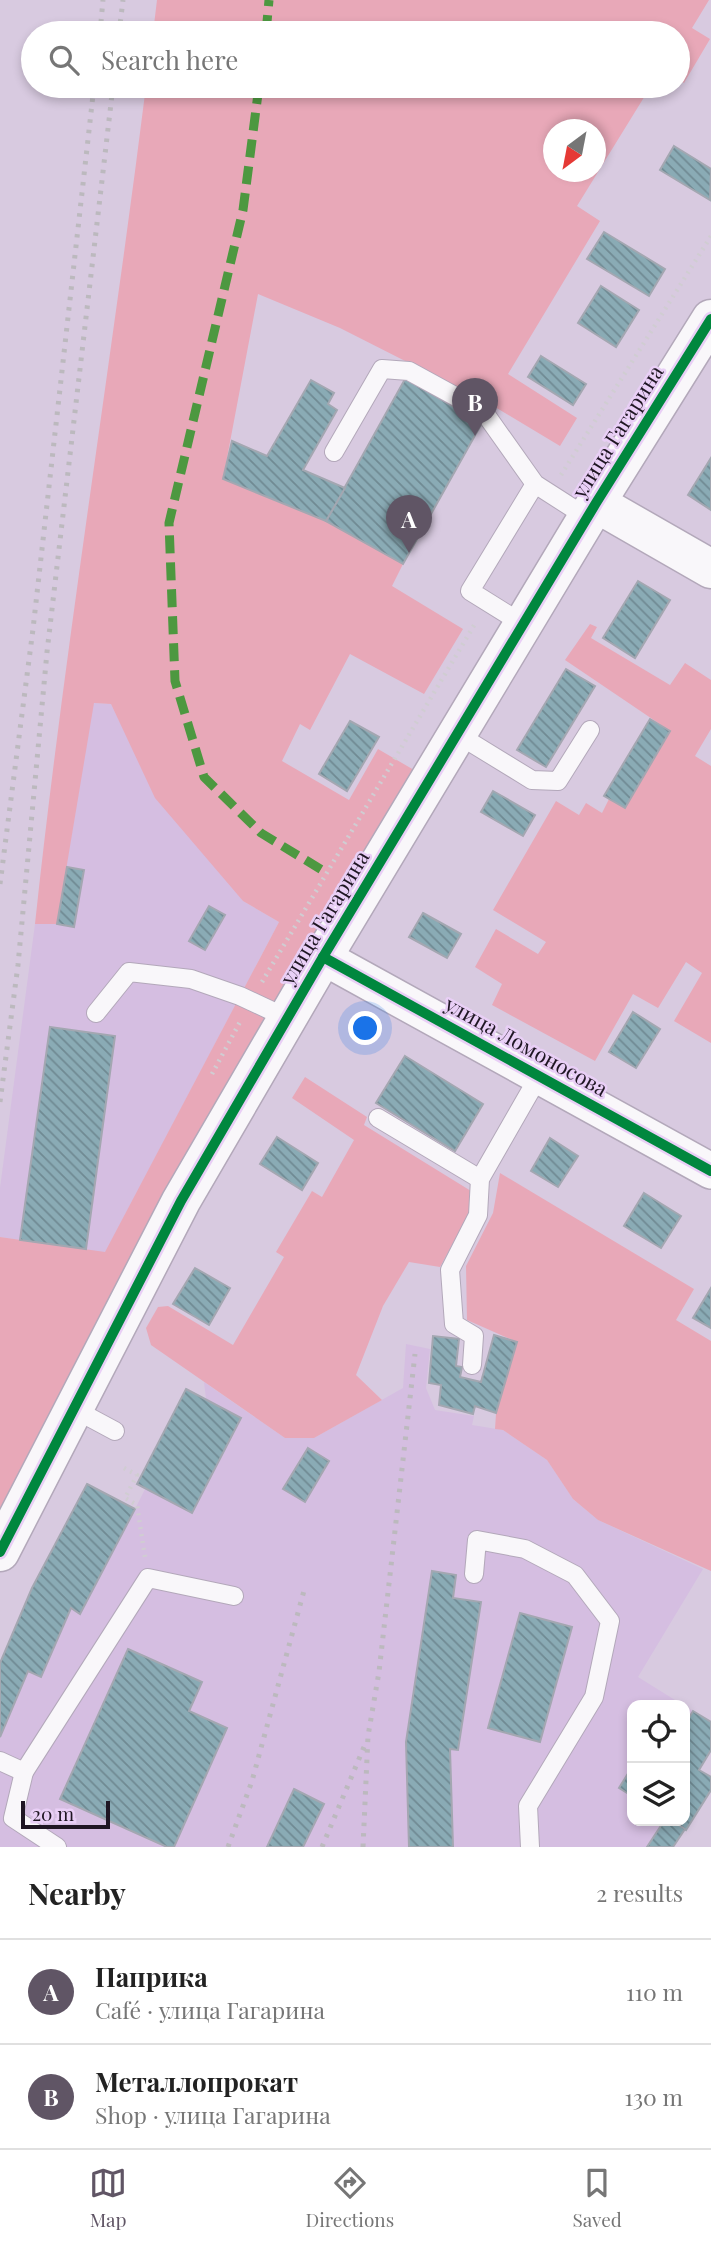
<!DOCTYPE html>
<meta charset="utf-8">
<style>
:root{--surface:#fff;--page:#f6f6f6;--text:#222;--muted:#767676;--line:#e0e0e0;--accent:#605565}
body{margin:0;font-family:"Playfair Display",serif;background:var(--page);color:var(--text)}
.controls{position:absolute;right:21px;bottom:21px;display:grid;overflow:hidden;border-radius:14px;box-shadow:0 4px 10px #0003}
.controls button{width:63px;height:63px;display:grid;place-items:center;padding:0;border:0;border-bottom:2px solid var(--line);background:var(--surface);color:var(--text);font:35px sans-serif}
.compass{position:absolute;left:543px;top:119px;width:63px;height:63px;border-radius:50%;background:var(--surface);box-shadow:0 4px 10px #0003;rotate:212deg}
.scale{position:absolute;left:21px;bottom:18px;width:89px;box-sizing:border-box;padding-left:7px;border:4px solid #1f1623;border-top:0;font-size:19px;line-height:24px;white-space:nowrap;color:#1f1623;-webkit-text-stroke:5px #e9cff6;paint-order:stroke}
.you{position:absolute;left:366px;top:1029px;width:24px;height:24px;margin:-18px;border:5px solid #fff;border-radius:50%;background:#1a73e8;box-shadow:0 0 0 10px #1a73e833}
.badge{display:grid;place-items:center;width:46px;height:46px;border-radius:50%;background:var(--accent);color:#fff;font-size:23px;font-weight:700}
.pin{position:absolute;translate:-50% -58px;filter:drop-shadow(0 2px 4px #0008)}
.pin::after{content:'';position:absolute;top:37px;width:24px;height:21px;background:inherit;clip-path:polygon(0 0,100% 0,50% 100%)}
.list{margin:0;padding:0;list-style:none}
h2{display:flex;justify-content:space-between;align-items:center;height:91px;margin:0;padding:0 28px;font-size:30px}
h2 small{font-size:23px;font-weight:400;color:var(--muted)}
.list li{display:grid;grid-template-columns:46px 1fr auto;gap:21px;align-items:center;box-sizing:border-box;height:105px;padding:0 28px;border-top:2px solid var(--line)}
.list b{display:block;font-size:26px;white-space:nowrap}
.list p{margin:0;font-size:23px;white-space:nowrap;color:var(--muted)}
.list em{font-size:23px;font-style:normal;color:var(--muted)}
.icon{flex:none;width:38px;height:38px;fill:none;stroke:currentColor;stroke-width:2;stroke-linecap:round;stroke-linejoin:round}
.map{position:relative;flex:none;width:711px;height:1847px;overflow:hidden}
.search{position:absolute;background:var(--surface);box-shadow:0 4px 10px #0003;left:21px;right:21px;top:21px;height:77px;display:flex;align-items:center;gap:18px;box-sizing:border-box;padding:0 24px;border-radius:38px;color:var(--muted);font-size:26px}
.sheet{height:301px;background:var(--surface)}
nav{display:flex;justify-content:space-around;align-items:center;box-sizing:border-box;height:98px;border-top:2px solid var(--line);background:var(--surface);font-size:19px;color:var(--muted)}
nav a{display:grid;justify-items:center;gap:4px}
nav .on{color:var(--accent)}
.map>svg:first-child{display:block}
.built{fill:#d5bee1}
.green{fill:#e8a8b8;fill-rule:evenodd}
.building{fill:url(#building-back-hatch);stroke:#a3a7b1;stroke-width:2}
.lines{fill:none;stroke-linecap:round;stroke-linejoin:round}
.service-casing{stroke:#b3a8ba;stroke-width:20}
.minor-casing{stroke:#b3a8ba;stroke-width:38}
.tertiary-casing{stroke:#b3a8ba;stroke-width:41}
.path{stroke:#d0cdd2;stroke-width:4.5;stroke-dasharray:2 5;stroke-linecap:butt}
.service{stroke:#f9f7fa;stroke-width:18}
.minor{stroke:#f9f7fa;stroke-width:35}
.tertiary{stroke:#f9f7fa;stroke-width:38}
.rail{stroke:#bcb9be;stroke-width:5;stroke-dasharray:3.5 7;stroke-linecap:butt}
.quiet{stroke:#4d9840;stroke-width:9;stroke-dasharray:18 9;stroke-linecap:butt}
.cycleway-casing{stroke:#e9cff6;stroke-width:15}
.cycleway{stroke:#00873e;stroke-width:10}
.labels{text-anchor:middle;stroke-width:5;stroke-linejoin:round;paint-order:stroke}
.street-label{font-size:21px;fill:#1f1623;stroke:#e9cff6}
</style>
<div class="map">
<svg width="711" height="1847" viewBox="0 0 711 1847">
<defs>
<pattern id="building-back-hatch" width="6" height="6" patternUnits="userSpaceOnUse" patternTransform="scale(1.75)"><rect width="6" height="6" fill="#8aabb5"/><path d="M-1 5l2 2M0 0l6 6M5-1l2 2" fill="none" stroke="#708a93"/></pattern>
</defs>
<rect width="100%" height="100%" fill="#d8cae0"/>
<!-- built -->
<g class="built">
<polygon points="93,703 111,704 127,736 243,901 279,922 105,1253 0,1237 0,1188 35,924 57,924"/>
<polygon points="406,1344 430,1349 426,1388 435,1410 474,1416 472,1425 503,1430 547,1460 573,1499 598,1520 703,1569 638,1677 683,1705 632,1705 632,1821 685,1821 685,1706 711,1722 711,1750 699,1769 711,1777 711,1790 673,1847 0,1847 0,1663 32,1588 87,1484 135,1509 145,1489 137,1484 186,1389 206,1399 204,1382 285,1438 314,1438 403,1388"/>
</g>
<!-- green -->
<g class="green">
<polygon points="157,0 709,0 692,28 710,39 684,83 678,79 678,33 153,33"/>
<path d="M146 86H651L577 206 600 221 508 374 577 418 560 446 490 404 340 328 258 294 223 479 326 521 403 564 392 586 463 629 424 694 350 654 310 730 300 724 282 761 349 800 378 749 414 770 0 1520V1237L105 1252 279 922 243 901 155 798 111 704 94 703 57 924H35C65 644 111 366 146 86ZM554 130H596V172H554Z"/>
<polygon points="590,624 597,627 591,638 670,685 685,663 711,680 711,729 695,756 711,766 711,1043 674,1021 702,973 686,962 658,1008 633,994 595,1061 492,1005 502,984 475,967 496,929 538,954 546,942 493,910 556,801 579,815 586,803 602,813 609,799 625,808 670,731 565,660"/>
<polygon points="305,1077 367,1117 364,1125 471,1191 472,1208 440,1267 409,1262 383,1306 356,1375 382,1400 314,1438 285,1438 151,1345 146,1328 158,1307 168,1306 233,1345 284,1257 276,1252 312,1191 322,1197 354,1140 292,1098"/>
<polygon points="500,1173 694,1289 676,1320 711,1341 711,1571 598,1520 573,1499 547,1460 503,1430 495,1429 496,1414 517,1342 467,1320 466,1266 493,1213"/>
</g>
<!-- building -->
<g class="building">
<polygon points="674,146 711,169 710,200 660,170"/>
<polygon points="604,232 665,269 649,296 587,259"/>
<polygon points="601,286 639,310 616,347 578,323"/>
<polygon points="541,356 586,384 573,405 528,377"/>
<polygon points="405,379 482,423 403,564 326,521"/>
<polygon points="311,380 334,393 328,404 337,410 303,470 345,488 326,521 223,479 232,441 267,456"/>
<polygon points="711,458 711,510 688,495"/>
<polygon points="638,581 670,600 635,658 603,638"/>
<polygon points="566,669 595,686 546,767 517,750"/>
<polygon points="650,719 670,731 625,808 604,796"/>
<polygon points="350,721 379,737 347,791 319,774"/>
<polygon points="493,791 535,815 523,836 481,812"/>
<polygon points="67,867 84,870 74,927 57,924"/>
<polygon points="209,906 225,915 205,950 189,941"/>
<polygon points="423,913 461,934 447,958 409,937"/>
<polygon points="633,1012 660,1029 636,1068 609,1052"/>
<polygon points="50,1027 115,1036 86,1249 20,1240"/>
<polygon points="405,1056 483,1104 455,1151 376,1103"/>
<polygon points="277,1137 318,1163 302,1190 260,1164"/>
<polygon points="550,1138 578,1156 558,1187 531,1171"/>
<polygon points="644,1193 681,1216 661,1248 624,1226"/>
<polygon points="195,1268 230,1288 209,1325 173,1304"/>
<polygon points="711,1288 711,1328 693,1318"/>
<polygon points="494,1335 517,1342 496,1413 475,1406 473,1414 439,1405 441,1385 429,1383 433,1336 459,1339 456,1366 462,1367 460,1377 481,1382"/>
<polygon points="186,1389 241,1418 192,1513 137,1484"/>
<polygon points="308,1448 329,1461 305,1502 283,1489"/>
<polygon points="87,1484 135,1509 80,1614 71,1608 41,1677 28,1671 0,1737 0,1663 32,1588"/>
<polygon points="432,1571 456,1575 453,1598 481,1602 458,1750 450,1749 453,1847 409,1847 406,1742"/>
<polygon points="520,1613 572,1627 540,1742 488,1728"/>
<polygon points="128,1649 202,1682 189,1711 227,1728 174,1847 167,1847 60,1799"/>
<polygon points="693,1711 711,1722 711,1750 699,1770 711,1777 711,1790 686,1830 672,1821 685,1821 685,1724"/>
<polygon points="632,1767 632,1796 619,1788"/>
<polygon points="294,1789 324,1804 303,1847 267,1847"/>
<polygon points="664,1821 672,1821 685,1829 673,1847 647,1847"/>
</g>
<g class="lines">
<!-- service casing -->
<g class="service-casing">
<g id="service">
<polyline points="334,452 382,369 409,371 484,412 535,484 588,518"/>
<polyline points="523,624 470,591 535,484"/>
<polyline points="457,734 532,780 558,781 590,730"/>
<polyline points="96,1013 129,972 191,979 240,996 287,1018"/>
<polyline points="378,1118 480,1179"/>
<polyline points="472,1365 474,1336 454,1324 450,1270 478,1215 480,1179 539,1076"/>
<polyline points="74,1409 115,1431"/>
<polyline points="474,1574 477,1540 525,1549 575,1575 610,1621 594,1697 528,1806 530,1847"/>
<polyline points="0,1761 24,1772 148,1578 234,1596"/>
<polyline points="24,1772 13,1818 57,1847"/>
</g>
</g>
<!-- minor casing -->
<g class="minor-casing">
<polyline id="minor" points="323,957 711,1171"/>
</g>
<!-- tertiary casing -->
<g class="tertiary-casing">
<g id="tertiary">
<polyline points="596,503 711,569"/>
<polyline points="0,1552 181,1201 323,957 596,503 711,319"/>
</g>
</g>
<!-- path -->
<g class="path">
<polyline points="561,475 711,236"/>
<polyline points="262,982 476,622"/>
<polyline points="212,1074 241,1020"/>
<polyline points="124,1468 137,1475 125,1498 137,1505 145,1557"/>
</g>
<!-- service -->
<use href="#service" class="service"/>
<!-- minor -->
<use href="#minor" class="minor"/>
<!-- tertiary -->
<use href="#tertiary" class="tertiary"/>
<!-- rail -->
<g class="rail">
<polyline points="100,33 103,0"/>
<polyline points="119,33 123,0"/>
<polyline points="0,884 33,629 94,86"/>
<polyline points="0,1102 18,965 47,652 113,86"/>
<polyline points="228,1847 252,1781 305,1587"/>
<polyline points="322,1847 364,1747"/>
<polyline points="363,1847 368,1736 379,1672 415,1354"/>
</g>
<!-- quiet -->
<g class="quiet">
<polyline points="266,33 269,0"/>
<polyline points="259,86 243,210 169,523 175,681 204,777 261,833 327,873"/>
</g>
<!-- cycleway casing -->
<g class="cycleway-casing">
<g id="cycleway">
<polyline points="323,957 711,1171"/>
<polyline points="0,1552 181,1201 323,957 596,503 711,319"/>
</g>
</g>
<!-- cycleway -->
<use href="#cycleway" class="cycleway"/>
</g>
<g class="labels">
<!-- street labels -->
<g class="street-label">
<text transform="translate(618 432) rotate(-58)" y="7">улица Гагарина</text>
<text transform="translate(325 918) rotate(-59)" y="7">улица Гагарина</text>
<text transform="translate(526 1047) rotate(29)" y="7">улица Ломоносова</text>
</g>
</g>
</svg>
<div class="controls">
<button><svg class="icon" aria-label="locate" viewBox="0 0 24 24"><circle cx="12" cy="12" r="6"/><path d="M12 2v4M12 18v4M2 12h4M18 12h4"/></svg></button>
<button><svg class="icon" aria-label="layers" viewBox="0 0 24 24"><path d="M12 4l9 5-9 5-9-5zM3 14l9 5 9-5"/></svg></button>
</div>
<svg class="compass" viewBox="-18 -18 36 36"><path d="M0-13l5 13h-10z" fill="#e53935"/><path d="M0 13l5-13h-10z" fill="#767676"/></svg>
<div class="scale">20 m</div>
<div class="you"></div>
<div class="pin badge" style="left:409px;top:553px">A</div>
<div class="pin badge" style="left:475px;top:436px">B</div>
<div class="search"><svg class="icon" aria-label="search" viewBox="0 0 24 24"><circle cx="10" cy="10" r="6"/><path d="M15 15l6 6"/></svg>Search here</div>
</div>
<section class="sheet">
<h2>Nearby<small>2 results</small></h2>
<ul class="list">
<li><span class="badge">A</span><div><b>Паприка</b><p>Café · улица Гагарина</p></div><em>110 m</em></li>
<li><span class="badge">B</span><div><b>Металлопрокат</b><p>Shop · улица Гагарина</p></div><em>130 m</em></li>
</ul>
</section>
<nav>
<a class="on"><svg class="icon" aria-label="map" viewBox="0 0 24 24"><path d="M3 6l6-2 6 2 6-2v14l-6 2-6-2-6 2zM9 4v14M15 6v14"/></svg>Map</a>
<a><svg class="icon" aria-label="directions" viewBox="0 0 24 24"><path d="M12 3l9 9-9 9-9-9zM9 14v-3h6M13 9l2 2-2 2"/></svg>Directions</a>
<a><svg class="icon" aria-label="saved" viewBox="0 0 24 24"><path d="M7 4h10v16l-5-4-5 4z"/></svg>Saved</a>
</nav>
